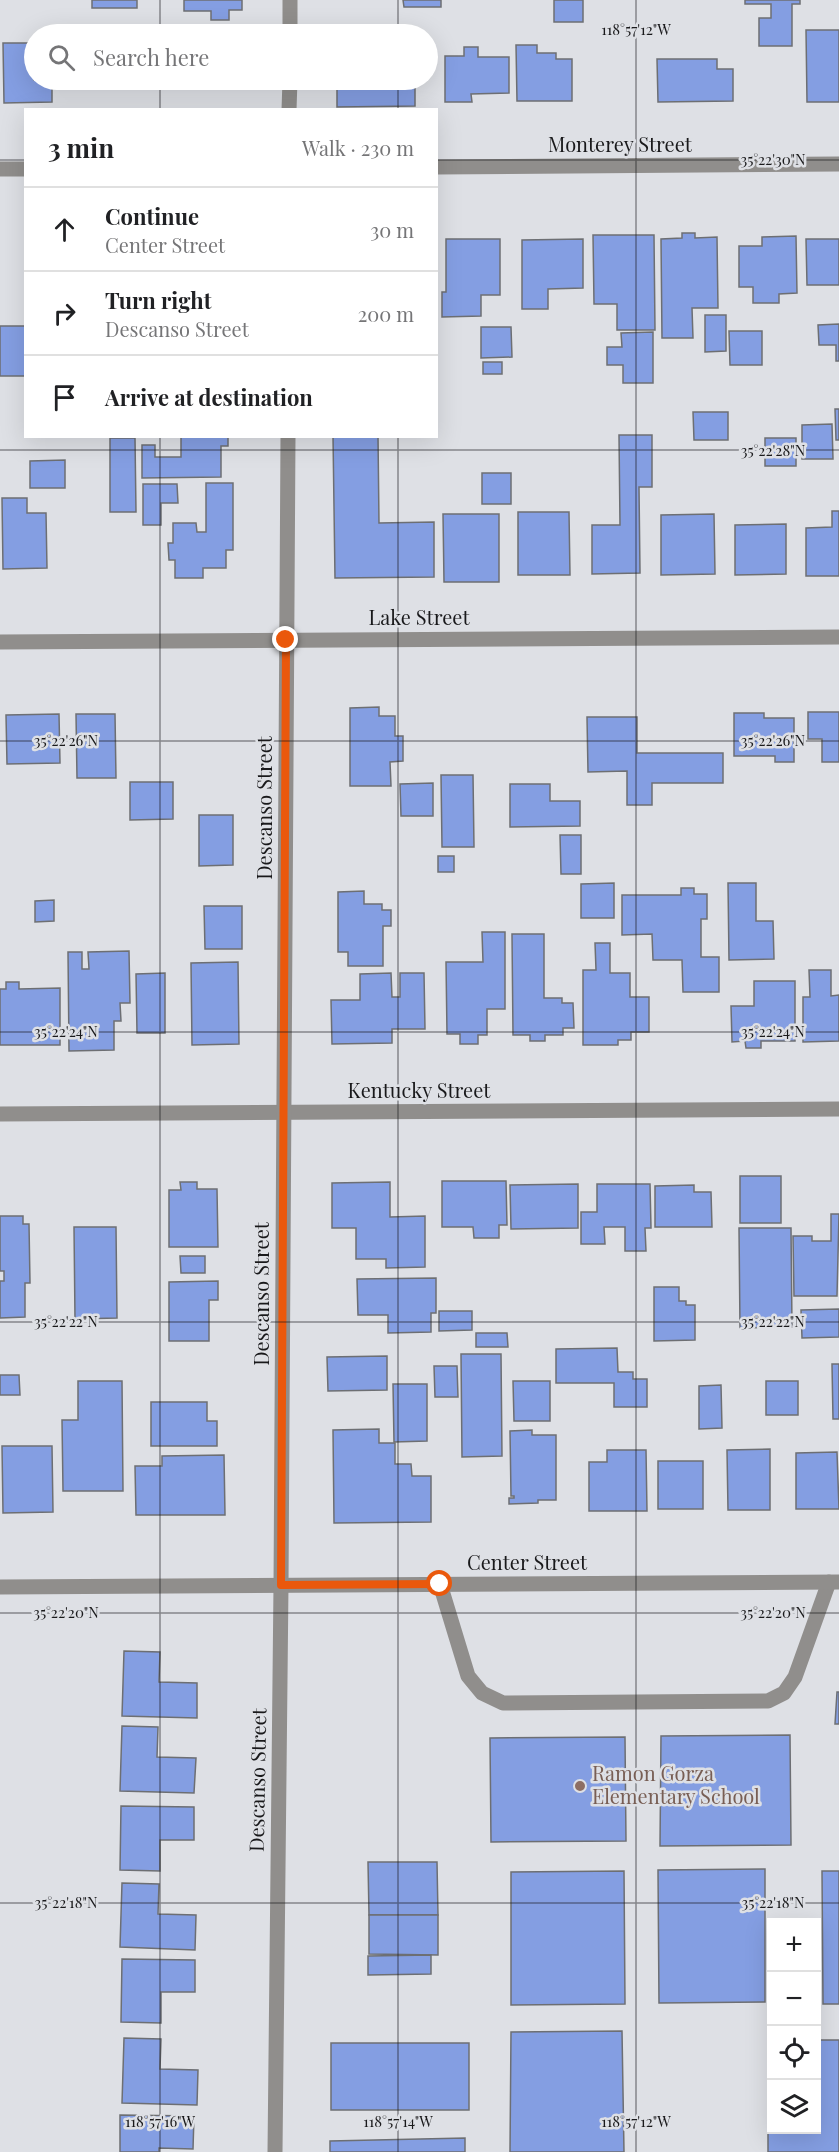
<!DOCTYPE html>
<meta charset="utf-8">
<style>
:root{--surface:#fff;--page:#f6f6f6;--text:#202124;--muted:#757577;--line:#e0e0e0}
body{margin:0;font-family:"Playfair Display",serif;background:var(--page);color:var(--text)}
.controls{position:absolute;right:18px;bottom:18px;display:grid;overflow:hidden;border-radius:0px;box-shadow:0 6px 24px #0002}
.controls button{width:54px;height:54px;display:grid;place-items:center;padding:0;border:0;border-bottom:2px solid var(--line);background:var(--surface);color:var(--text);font:30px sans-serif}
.stop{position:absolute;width:18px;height:18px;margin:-14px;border:4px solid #ea580c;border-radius:50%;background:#fff}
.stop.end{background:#ea580c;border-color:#fff;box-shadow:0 2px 6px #0008}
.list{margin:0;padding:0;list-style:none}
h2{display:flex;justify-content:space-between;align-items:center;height:78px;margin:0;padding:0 24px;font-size:26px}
h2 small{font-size:20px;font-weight:400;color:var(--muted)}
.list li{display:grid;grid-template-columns:39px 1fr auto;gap:18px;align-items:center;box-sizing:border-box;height:84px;padding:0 24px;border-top:2px solid var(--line)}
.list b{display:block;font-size:22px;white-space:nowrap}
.list p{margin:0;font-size:20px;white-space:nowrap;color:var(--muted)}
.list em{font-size:20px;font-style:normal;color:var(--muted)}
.icon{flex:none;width:33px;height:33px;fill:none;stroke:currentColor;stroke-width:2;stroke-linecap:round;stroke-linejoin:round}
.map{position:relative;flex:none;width:839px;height:2152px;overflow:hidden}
.search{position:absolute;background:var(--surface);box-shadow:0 6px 24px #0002;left:24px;top:24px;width:414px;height:66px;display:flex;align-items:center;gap:15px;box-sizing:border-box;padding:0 21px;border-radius:33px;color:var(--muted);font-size:22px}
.panel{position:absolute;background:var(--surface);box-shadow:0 6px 24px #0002;left:24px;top:108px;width:414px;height:330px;border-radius:0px}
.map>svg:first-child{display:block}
.building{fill:#849ee2;stroke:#6d6f73;stroke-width:1.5}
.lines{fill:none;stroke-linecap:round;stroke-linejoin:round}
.minor{stroke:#908e8c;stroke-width:15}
.route{stroke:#ea580c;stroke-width:8}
.ticks{fill:none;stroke:#19191b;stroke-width:1.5;stroke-opacity:0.45}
.education-dot{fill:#8d6e63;stroke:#dee0e5;stroke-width:2}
.labels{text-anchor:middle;stroke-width:5;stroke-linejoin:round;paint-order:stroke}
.street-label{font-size:20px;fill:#19191b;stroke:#dee0e5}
.education-label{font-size:20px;fill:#785e54;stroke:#dee0e5;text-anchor:start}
.ticks-label{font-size:15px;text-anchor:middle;fill:#19191b;stroke:#dee0e5;stroke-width:5;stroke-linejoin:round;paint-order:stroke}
</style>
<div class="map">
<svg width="839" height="2152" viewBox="0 0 839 2152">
<rect width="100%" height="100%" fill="#dee0e5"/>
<!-- building -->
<g class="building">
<rect x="92" y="0" width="45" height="8"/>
<polygon points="184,0 242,0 242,10 229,10 229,20 211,20 211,11 184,11"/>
<polygon points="403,0 441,0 441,7 404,7"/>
<rect x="554" y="0" width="29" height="22"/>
<polygon points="745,0 800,0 800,4 792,4 792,46 759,46 759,18 771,18 771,4 745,4"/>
<rect x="345" y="25" width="44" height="9"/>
<polygon points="806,30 839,30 839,102 807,102"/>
<polygon points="3,43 34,43 34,80 52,80 52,102 4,103"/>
<polygon points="516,45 537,45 537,53 556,53 556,59 572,59 572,101 517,101"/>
<polygon points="464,47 478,47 478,57 509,57 509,93 471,94 472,102 445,102 445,56 464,56"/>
<polygon points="657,59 717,59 717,69 733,69 733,101 658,102"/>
<polygon points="337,80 401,80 401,85 415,85 415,106 337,107"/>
<polygon points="682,233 695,233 695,238 717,237 718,308 692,308 693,338 662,338 661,239 682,238"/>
<polygon points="593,235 654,235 655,330 617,330 617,304 594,304"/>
<polygon points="796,236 797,293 779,294 779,303 753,303 753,287 739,287 739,246 762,246 762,237"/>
<polygon points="446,239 500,239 500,295 481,295 481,316 442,317 442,292 446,292"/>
<polygon points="583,239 583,288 548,289 548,309 522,309 522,240"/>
<polygon points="806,239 839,239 839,285 807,285"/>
<polygon points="705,315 726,315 726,351 705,352"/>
<polygon points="839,324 839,361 836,361 836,345 819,345 818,325"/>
<rect x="0" y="326" width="26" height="50"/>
<polygon points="481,327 511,327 512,357 481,358"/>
<polygon points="729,331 762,331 762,365 730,365"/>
<polygon points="653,332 653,383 623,383 623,365 607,365 607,347 622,347 621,333"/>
<rect x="483" y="362" width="19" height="12"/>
<polygon points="835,409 839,409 839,440 836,440"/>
<polygon points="693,412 728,412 728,440 694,440"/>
<polygon points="832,424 833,459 802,459 802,425"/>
<polygon points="619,435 652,435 652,487 639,487 640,573 592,574 592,525 620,525"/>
<polygon points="181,436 228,436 228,446 221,446 221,477 142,478 142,445 155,445 155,457 181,457"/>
<polygon points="333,436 378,436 379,523 434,522 434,577 335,578"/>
<polygon points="110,438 135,438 136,512 110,512"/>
<rect x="765" y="438" width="31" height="28"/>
<polygon points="65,460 65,488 30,488 30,461"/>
<rect x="482" y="473" width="29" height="31"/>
<polygon points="206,483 233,483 233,550 226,550 226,568 203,568 203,578 175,578 175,560 169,560 168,543 173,543 173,523 196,523 197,532 206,532"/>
<polygon points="143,484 177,484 178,503 161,503 161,525 143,525"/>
<polygon points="2,498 27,498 27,513 46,513 47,568 3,569"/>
<polygon points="832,511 839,511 839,576 806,576 806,528 832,527"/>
<polygon points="518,512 569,512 570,575 518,575"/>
<polygon points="443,514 499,514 499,582 444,582"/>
<polygon points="714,514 715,574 661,575 661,515"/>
<polygon points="786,524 786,574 735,575 735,525"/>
<polygon points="379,707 379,716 395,716 395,736 403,736 403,761 390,762 391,786 350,786 350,708"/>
<polygon points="808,712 839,712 839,762 822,762 822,739 808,739"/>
<polygon points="734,713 764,713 764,718 794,718 794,762 775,762 775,756 734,756"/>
<polygon points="59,714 60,763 7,764 6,715"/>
<polygon points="76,714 115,714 116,778 77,778"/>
<polygon points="587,717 637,717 637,753 723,753 723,783 652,783 652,805 627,805 627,771 588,772"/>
<polygon points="441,775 473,775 474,847 442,847"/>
<polygon points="130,782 173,782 173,819 130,820"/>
<polygon points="433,783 433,816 401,816 400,784"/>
<polygon points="510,784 550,784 550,801 580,801 580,826 510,827"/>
<polygon points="199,815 233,815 233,865 199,866"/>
<polygon points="560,835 581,835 581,874 561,874"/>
<rect x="438" y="856" width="16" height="16"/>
<polygon points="614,883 614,918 581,918 581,884"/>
<polygon points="728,883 756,883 756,921 773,921 774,959 729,960"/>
<polygon points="681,888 694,888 694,894 707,894 707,919 701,919 701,957 719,957 719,992 683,992 682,960 653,960 652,934 622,935 622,895 681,895"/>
<polygon points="364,891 364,904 382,904 382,910 391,910 391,926 383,926 383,966 348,966 348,952 338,952 338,892"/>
<polygon points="54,900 54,921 35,922 35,901"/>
<polygon points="204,906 242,906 242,949 205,949"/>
<polygon points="482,932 505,932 505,1009 487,1009 487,1035 478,1035 478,1044 460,1044 460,1034 447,1034 446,962 483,962"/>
<polygon points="512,934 544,934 544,998 562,998 562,1003 573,1003 574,1028 563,1028 563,1035 545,1035 545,1041 530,1041 530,1035 513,1035"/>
<polygon points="595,943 610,943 610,973 630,973 630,997 649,997 649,1032 631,1032 631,1040 618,1040 618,1045 583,1045 583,970 596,970"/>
<polygon points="129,951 130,1003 120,1003 121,1021 114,1021 114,1050 69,1051 68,952 82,952 82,969 89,969 88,952"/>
<polygon points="238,962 239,1044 192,1045 191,963"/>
<polygon points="809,970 831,970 831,996 839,995 839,1041 803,1042 803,997 810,997"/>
<polygon points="165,973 165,1033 137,1033 136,974"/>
<polygon points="391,973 392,997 400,997 400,973 424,973 425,1029 392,1029 392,1043 332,1044 331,1000 360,1000 360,974"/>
<polygon points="754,981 795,981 795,1041 761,1041 761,1048 746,1048 745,1041 732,1042 731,1006 754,1006"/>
<polygon points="6,982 19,982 19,989 60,988 60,1045 0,1045 0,989 6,989"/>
<rect x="740" y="1176" width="41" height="47"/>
<polygon points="442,1181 506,1181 507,1225 499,1225 499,1238 474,1238 473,1227 442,1227"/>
<polygon points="180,1182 197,1182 197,1189 217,1189 218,1247 169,1247 169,1190 181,1190"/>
<polygon points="390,1182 390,1217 425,1216 425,1267 386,1268 386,1259 356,1259 356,1228 332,1228 332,1183"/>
<polygon points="578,1184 578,1228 511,1229 510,1185"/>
<polygon points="597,1184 650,1184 651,1228 645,1228 646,1251 625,1251 625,1227 604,1227 605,1244 581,1244 581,1212 597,1212"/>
<polygon points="694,1185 694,1192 711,1192 712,1227 655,1227 655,1186"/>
<polygon points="831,1214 839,1214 837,1296 794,1296 793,1236 812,1236 812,1241 831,1241"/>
<polygon points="0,1216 23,1216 23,1224 29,1224 30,1283 25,1283 25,1317 0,1318 0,1281 4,1281 4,1271 0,1271"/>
<polygon points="74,1227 116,1227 117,1318 75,1319"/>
<polygon points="739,1228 791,1228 792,1327 740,1328"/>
<polygon points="180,1256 205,1256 205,1273 181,1273"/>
<polygon points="436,1278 436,1313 431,1313 431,1332 388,1333 388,1315 358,1315 357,1279"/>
<polygon points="218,1281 218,1300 209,1300 209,1341 169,1341 169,1282"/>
<polygon points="654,1287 679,1287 679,1301 686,1301 686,1305 695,1305 695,1340 654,1341"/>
<polygon points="839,1309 839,1337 802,1338 801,1310"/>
<polygon points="439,1311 472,1311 472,1330 439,1331"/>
<polygon points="476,1333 507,1333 508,1347 476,1347"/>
<polygon points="617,1348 618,1372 633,1372 633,1379 647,1379 647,1407 614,1407 614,1383 556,1383 556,1349"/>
<polygon points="461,1354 501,1354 502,1456 462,1457"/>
<polygon points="387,1356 387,1390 328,1391 327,1357"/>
<polygon points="832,1364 839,1364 839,1419 833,1419"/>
<polygon points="434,1366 457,1366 458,1397 435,1397"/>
<polygon points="0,1375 19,1375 20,1395 0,1395"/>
<polygon points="78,1381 122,1381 123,1491 63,1491 62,1420 78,1420"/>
<polygon points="513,1381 550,1381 550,1421 514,1421"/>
<rect x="766" y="1381" width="32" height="34"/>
<polygon points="393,1384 427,1384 427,1441 394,1442"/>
<polygon points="721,1385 722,1428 699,1429 699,1386"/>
<polygon points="151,1402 207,1402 207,1421 217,1421 217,1446 151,1446"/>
<polygon points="379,1429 379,1443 395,1443 395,1464 411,1464 412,1476 431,1476 431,1522 334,1523 333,1430"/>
<polygon points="532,1430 532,1435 556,1435 556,1500 538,1500 538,1503 509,1504 509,1498 514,1498 514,1496 511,1496 510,1431"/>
<polygon points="2,1446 52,1446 53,1512 3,1513"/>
<polygon points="770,1449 770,1510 728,1510 727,1450"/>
<polygon points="607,1450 646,1450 647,1511 589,1511 589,1462 607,1462"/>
<polygon points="837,1452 839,1509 796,1509 796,1453"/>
<polygon points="224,1455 225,1515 136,1515 135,1466 162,1466 162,1456"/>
<rect x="658" y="1461" width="45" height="48"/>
<polygon points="124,1651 160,1652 159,1682 197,1683 197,1718 122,1716"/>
<polygon points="837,1692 839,1692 839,1724 835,1724"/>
<polygon points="122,1726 158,1727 157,1757 196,1758 194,1793 120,1791"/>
<polygon points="790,1735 791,1845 660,1846 661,1736"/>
<polygon points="625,1737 626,1841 491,1842 490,1738"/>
<polygon points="121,1806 194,1807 194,1840 160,1840 160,1871 120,1870"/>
<polygon points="368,1862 437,1862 438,1915 369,1915"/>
<polygon points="765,1869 765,2002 659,2003 658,1870"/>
<polygon points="624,1871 625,2004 511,2005 511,1872"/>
<polygon points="822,1871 839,1871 839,2004 823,2004"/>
<polygon points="122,1883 159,1884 158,1914 196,1915 195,1950 120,1947"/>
<polygon points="369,1915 438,1915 438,1955 369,1954"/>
<polygon points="431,1955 431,1974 368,1975 368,1956"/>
<polygon points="122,1959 195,1960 195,1992 161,1992 161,2023 121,2022"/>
<polygon points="622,2031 624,2152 510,2152 511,2032"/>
<polygon points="124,2038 161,2039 160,2069 198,2070 197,2105 122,2103"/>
<polygon points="768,2040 772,2040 772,2130 816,2130 816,2040 839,2040 839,2152 768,2152"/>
<rect x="331" y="2043" width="138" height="67"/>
<polygon points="120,2115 194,2116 193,2149 159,2148 159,2152 120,2152"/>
<polygon points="465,2138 465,2152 330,2152 330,2141"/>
</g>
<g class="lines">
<!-- minor -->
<g class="minor">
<polyline points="290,34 290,0"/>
<polyline points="289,110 290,80"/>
<polyline points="436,167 839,164"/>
<polyline points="0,169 26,169"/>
<polyline points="0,642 839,637"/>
<polyline points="0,1114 839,1109"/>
<polyline points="440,1584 468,1676 482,1693 503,1703 768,1701 784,1693 795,1677 829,1582"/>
<polyline points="0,1587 839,1582"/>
<polyline points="275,2152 281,1585 288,436"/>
</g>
</g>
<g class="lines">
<!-- route -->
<polyline class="route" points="286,640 281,1585 440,1584"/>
</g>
<!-- ticks -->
<path class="ticks" d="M160 0V34M398 0V34M636 0V2152M160 80V110M398 80V110M0 160H26M436 160H839M160 436V2152M398 436V2152M0 450H839M0 741H839M0 1032H839M0 1322H839M0 1613H839M0 1903H839"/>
<!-- markers -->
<circle class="education-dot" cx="580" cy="1786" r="6"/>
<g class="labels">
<!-- street labels -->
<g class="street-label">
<text x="620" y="152">Monterey Street</text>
<text x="419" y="625">Lake Street</text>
<text transform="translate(265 808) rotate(-90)" y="7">Descanso Street</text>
<text x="419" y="1098">Kentucky Street</text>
<text transform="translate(262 1294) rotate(-90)" y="7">Descanso Street</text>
<text x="527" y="1570">Center Street</text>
<text transform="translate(258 1780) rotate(-89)" y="7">Descanso Street</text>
</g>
<!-- education labels -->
<g class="education-label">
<text x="592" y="1781">Ramon Gorza<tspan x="592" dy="23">Elementary School</tspan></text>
</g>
</g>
<g class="ticks-label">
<text x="636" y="35">118°57'12"W</text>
<text x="773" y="165">35°22'30"N</text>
<text x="773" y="456">35°22'28"N</text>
<text x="66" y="746">35°22'26"N</text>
<text x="773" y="746">35°22'26"N</text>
<text x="66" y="1037">35°22'24"N</text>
<text x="773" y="1037">35°22'24"N</text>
<text x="66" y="1327">35°22'22"N</text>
<text x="773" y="1327">35°22'22"N</text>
<text x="66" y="1618">35°22'20"N</text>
<text x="773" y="1618">35°22'20"N</text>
<text x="66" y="1908">35°22'18"N</text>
<text x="773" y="1908">35°22'18"N</text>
<text x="160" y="2127">118°57'16"W</text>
<text x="398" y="2127">118°57'14"W</text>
<text x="636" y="2127">118°57'12"W</text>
</g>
</svg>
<div class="controls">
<button>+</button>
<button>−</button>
<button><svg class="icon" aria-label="locate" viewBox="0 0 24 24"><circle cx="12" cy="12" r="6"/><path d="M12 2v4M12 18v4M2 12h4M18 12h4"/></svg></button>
<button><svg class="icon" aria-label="layers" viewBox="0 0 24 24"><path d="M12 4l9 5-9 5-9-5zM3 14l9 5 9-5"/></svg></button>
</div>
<div class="stop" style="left:440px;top:1584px"></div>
<div class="stop end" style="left:286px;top:640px"></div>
<div class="search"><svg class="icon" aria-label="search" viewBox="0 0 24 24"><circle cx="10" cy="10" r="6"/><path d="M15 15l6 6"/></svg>Search here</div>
<section class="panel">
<h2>3 min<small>Walk · 230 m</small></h2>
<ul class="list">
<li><svg class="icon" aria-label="ahead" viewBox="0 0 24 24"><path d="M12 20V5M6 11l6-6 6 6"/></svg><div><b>Continue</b><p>Center Street</p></div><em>30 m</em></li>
<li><svg class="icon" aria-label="right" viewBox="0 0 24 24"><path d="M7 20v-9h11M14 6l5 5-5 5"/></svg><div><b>Turn right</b><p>Descanso Street</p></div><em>200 m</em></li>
<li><svg class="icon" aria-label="arrive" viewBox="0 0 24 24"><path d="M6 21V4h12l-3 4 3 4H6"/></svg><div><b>Arrive at destination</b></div></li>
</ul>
</section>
</div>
